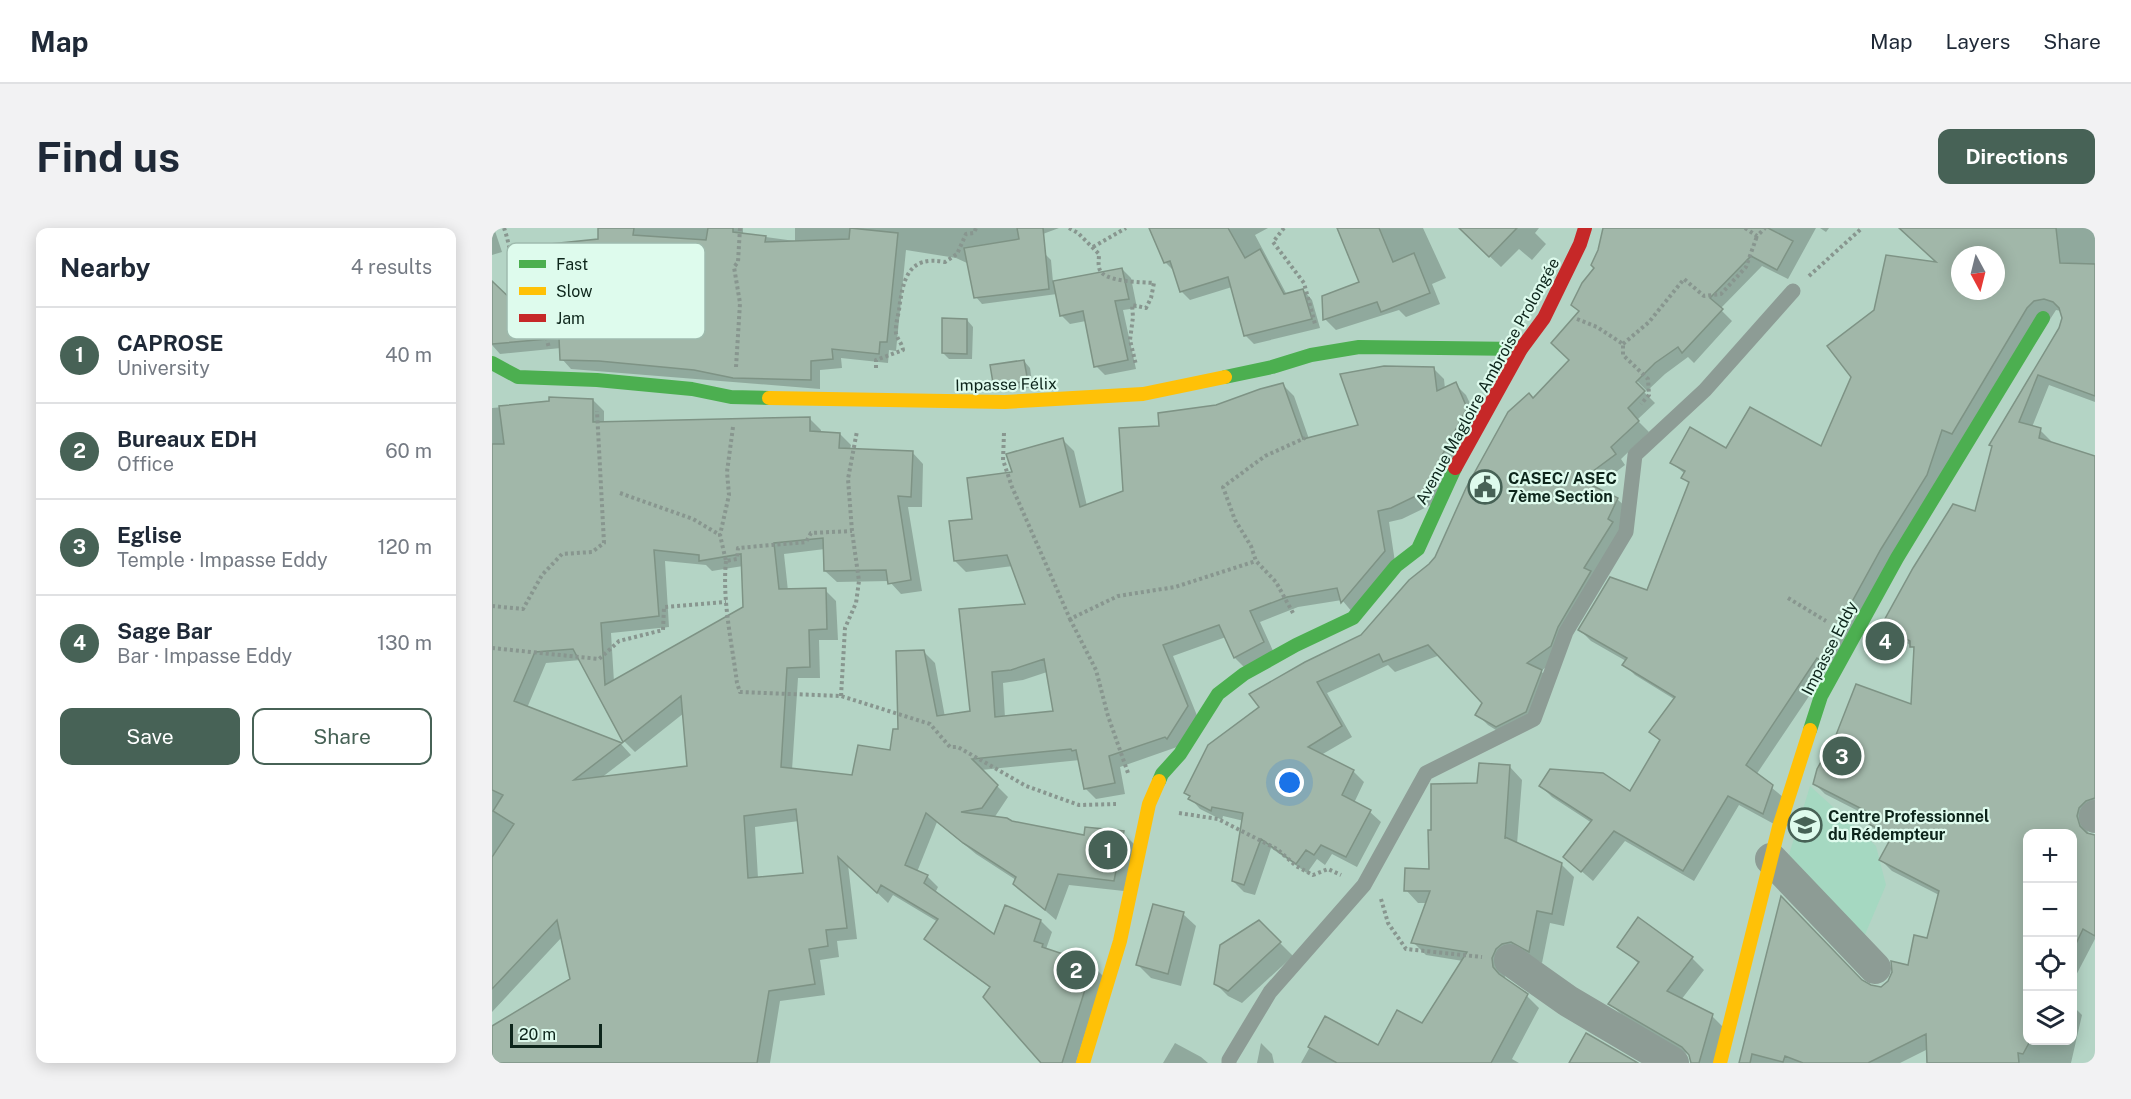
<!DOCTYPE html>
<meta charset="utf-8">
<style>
:root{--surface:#fff;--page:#f2f2f3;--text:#1f2937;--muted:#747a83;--line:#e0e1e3;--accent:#476256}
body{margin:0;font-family:"Public Sans",sans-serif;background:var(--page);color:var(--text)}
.controls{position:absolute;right:18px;bottom:18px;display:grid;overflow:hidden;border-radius:12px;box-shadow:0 3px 15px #0003}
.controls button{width:54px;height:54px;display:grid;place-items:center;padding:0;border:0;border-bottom:2px solid var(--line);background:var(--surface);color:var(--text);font:30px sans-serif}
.compass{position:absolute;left:1459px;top:18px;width:54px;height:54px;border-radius:50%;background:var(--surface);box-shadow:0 3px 15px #0003;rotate:173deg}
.scale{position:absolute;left:18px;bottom:15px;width:92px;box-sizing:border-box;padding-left:6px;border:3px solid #0d251b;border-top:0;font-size:16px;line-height:21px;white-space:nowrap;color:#0d251b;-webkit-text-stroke:4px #defbed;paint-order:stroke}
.you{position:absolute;left:798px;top:555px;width:21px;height:21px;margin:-15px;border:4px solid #fff;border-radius:50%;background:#1a73e8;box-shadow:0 0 0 9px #1a73e833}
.badge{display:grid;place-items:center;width:39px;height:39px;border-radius:50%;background:var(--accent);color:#fff;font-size:20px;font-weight:700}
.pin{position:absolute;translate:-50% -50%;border:3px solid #fff;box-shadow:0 2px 6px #0006}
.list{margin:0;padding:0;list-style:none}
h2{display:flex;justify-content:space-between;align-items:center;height:78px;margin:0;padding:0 24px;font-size:26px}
h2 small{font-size:20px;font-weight:400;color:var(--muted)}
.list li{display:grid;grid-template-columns:39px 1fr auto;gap:18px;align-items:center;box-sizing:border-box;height:96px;padding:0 24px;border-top:2px solid var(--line)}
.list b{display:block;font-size:22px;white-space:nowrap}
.list p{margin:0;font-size:20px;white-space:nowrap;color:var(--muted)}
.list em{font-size:20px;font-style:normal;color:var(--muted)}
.actions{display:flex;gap:12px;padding:18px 24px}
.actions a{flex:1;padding:14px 0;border:2px solid var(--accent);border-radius:12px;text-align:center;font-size:21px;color:var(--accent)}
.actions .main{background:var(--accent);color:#fff}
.icon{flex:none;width:33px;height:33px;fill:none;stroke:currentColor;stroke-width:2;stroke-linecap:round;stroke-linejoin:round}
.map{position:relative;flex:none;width:1603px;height:835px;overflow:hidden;border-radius:12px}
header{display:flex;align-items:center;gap:36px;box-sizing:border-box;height:84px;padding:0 30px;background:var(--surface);border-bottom:2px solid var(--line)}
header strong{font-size:28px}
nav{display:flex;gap:33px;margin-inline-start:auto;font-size:21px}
.intro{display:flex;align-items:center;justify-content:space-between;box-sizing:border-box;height:144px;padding:0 36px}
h1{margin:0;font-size:42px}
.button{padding:15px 27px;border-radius:12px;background:var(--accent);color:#fff;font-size:21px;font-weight:700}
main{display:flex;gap:36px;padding:0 36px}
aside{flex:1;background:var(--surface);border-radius:12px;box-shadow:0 3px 15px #0003}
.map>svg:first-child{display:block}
.built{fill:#a5d8c1}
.shadow{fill:#0003;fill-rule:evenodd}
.building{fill:#a1b7a9;stroke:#7e9385;stroke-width:1.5;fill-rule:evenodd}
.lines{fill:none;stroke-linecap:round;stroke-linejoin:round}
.path{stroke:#88968f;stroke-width:4;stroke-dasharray:3 3;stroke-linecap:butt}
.lane{stroke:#8d9c95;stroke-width:15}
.street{stroke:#8d9c95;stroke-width:32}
.fast{stroke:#4caf50;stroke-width:14}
.slow{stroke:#ffc107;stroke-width:14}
.jam{stroke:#c62828;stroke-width:14}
.labels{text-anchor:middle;stroke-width:4.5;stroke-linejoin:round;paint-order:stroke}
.street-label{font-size:16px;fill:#0d251b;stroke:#defbed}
.poi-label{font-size:16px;font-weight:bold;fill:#0d251b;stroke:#defbed;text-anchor:start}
.key{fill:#defbed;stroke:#9fbbae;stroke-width:1.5}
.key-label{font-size:16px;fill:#0d251b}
</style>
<header>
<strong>Map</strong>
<nav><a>Map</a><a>Layers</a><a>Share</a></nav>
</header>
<div class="intro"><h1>Find us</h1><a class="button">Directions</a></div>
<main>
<aside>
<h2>Nearby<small>4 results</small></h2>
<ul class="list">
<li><span class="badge">1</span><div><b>CAPROSE</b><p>University</p></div><em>40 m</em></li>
<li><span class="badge">2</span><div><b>Bureaux EDH</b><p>Office</p></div><em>60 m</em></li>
<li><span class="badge">3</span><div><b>Eglise</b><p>Temple · Impasse Eddy</p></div><em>120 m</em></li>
<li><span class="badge">4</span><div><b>Sage Bar</b><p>Bar · Impasse Eddy</p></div><em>130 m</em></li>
</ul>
<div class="actions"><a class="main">Save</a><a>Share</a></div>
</aside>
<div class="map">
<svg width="1603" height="835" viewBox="0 0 1603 835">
<rect width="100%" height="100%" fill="#b4d4c5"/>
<!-- built -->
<polygon class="built" points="1318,558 1384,618 1394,657 1372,709 1296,630"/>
<!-- shadow -->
<g class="shadow">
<polygon points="0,0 2,0 10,24 0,27"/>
<polygon points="107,0 251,0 251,6 303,13 303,0 567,0 492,28 553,26 559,32 561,54 630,41 639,50 645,80 631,82 644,141 613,147 604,138 594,93 578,96 569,87 565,66 490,76 484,69 475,35 464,30 414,22 404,123 397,122 396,135 349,130 350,140 328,142 328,161 79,141 70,131 69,120 8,126 0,117 0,55 49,102 108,12"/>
<polygon points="659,0 776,0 763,7 795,67 811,62 820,72 828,100 762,116 753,107 740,59 698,72 689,63 683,44 673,34"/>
<polygon points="882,0 931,0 954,50 940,56 948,76 914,89 907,82 844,102 833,91 869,55"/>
<polygon points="968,0 1047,0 1043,5 1054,16 1040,32 1027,21 1009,39"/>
<polygon points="1112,0 1324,0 1296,51 1270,38 1228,81 1240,93 1202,135 1196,129 1173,146 1155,163 1139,147 1137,149 1163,175 1145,192 1157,204 1129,231 1133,237 1103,260 1125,271 1136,281 1127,301 1131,306 1069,428 1049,443 1059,454 1045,494 1015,509 996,497 985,486 992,475 948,427 903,444 896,437 835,465 860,509 829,527 861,543 872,554 862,575 878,584 889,594 865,639 840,626 833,637 825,631 815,645 779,620 763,667 752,664 741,653 752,593 731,588 730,592 708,581 694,565 870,408 939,337 1042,172 1079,132 1088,84 1104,40 1112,6"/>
<polygon points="1328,0 1337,0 1334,4"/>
<path d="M1409 0H1603V174L1557 157 1540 199 1548 202 1559 213 1558 215 1603 230V585L1595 601 1597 607 1603 608V711L1580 755V606H1536V812H1580V777L1590 787 1579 835H1436V821L1408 835H1249L1290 671 1370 754 1389 761 1417 738 1436 711 1447 667 1400 643 1389 632 1399 612 1386 605 1375 594 1378 589 1333 566 1322 555 1420 479 1424 423 1420 418 1402 408 1391 398 1484 285 1502 219 1568 100 1571 90 1569 83 1564 82 1336 440 1264 547 1291 569 1282 596 1247 577 1202 653 1133 613 1101 653 1073 629 1100 595 1060 569 1049 558 1139 565 1169 514 1159 504 1182 471 1143 447 1132 436 1134 433 1099 413 1088 402 1156 364 1198 257 1191 249 1193 246 1180 235 1235 222 1330 220 1448 36ZM1468 27H1504V63H1468Z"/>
<polygon points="475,92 481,99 480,131 457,131 451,125"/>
<polygon points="532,133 538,140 541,160 508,161 502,154"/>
<path d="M941 140 952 151 953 161 963 156 974 167 986 192 941 276 910 291 897 294 903 334 861 385 850 372 806 379 768 394 782 425 754 441 743 430 734 409 681 428 706 490 685 519 628 539 633 566 604 571 593 560 588 532 489 542 516 569 502 590 594 609 631 605 642 616 632 663 577 657 564 692 523 656 524 652 484 626 445 594 425 644 435 648 446 659 443 665 503 708 549 693 560 704 554 721 600 737 611 748 584 835H551L499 760 445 721 434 711 446 694 401 667 396 675 356 637 365 711 345 713 347 729 328 732 333 767 288 773 278 835H0V799L80 752 70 709 0 784V180L101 172 112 183V195L318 191 329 202V205L348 206 359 217 358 222 420 224 431 236 430 279H416L430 363 409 366 397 353 345 354 333 343V321L292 326 296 363 333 362 344 373 346 412H327L328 450H306L300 542 361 549 400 524 408 503 432 424 443 435 453 489 480 485 469 383 535 377 521 338 474 344 463 333 482 292 522 246 571 212 582 223 595 278 633 264 669 199 791 157 802 168 817 211 868 198ZM173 333 214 337 220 343 251 338 253 380 122 454 119 405 177 399ZM89 432 132 513 143 524 192 485 197 540 109 550 139 527 129 516 35 480 54 435ZM555 444 563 484 513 490 511 455 531 452ZM307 593 313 646 266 650 263 599Z"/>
<polygon points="1018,539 1030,552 1025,616 1069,636 1082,649 1072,698 1058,695 1050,735 1033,726 1012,743 1014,753 1035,768 1047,780 1020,831 1027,835 809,835 834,790 887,819 931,797 971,733 934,727 921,714 935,675 926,675 914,662 938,642 940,603 986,557"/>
<polygon points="691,686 704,698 689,758 659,750 646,737"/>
<polygon points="767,694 801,728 750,775 736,768 723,755"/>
<polygon points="1127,718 1200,730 1212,742 1189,772 1220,788 1232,800 1222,835 1200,835 1199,828 1130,787 1118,776 1147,736"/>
<polygon points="683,815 709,829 716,835 671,835"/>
<polygon points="769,815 780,826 782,835 765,835"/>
</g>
<!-- building -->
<g class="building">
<polygon points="106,0 142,0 141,7 214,12 216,0 241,0 241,4 274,8 273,14 357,11 358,0 406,5 395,114 388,114 387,126 340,121 341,131 319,133 319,152 241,150 202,142 107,133 68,132 67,110 0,116 0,53 47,98 39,18 106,11"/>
<polygon points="525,0 551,0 557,61 482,70 472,20 527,11"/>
<polygon points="657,0 736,0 753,30 768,21 792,66 811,61 820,91 752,108 736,49 688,64 678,33 672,35"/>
<polygon points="845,0 887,0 901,34 922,25 938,65 889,84 885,74 831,92 830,68 867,54"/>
<polygon points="967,0 1025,0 997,29"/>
<polygon points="1111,0 1276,0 1301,13 1285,42 1259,28 1218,70 1231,81 1190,125 1186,119 1163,135 1144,154 1153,163 1136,180 1147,193 1119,219 1124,226 1089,252 1126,270 1116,291 1121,294 1092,340 1099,343 1066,399 1059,418 1035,435 1050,442 1034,484 1004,499 983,487 990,475 936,417 891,434 887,426 825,454 850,498 816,519 862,542 850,567 879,582 854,629 829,617 822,627 814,622 804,636 769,611 752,657 740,653 751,585 720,579 719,583 696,571 698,568 692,565 716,517 767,479 757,466 813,434 869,407 917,352 937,336 943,329 974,260 1016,184 1037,165 1041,170 1077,132 1059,115 1087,83 1079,77 1090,55 1102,40 1099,37 1106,22"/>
<path d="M1407 0H1564L1568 35 1603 36V168L1546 147 1527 194 1549 200 1547 210 1603 228V570L1594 573 1587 580 1585 588 1588 598 1595 605 1603 607V708L1591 701 1581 722V606H1536V813H1538L1531 826 1526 825 1527 835H1435L1434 806 1376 835H1311L1293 828 1291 834 1260 826 1258 835H1247L1289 668 1370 752 1379 757 1389 759 1396 753 1400 744 1399 733 1416 737 1422 707 1435 710 1447 663 1387 632 1400 608 1373 594 1378 585 1321 556 1325 541 1344 507 1364 456 1419 476 1422 419H1418V413L1389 398 1421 340 1461 276 1483 283 1500 218 1497 217 1567 100 1570 90 1567 80 1561 74 1552 71 1542 73 1535 80 1460 206 1450 202 1435 247 1389 321 1328 432 1325 430 1254 537 1281 557 1271 586 1236 568 1191 643 1122 603 1089 644 1071 629 1100 592 1047 558 1058 541 1111 545 1138 563 1168 512 1157 504 1183 469 1130 437 1135 430 1086 402 1118 349 1155 362 1197 254 1189 250 1193 243 1178 235 1198 199 1234 220 1258 179 1329 218 1359 149 1335 118 1382 82 1394 27 1444 34ZM1468 27H1504V63H1468Z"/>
<polygon points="630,40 637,71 623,73 636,132 602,139 591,83 568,88 561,53"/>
<polygon points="450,90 475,91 475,126 450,125"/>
<polygon points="532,132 536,154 501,155 498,137"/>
<path d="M892 138 942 139 945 163 964 154 975 180 930 265 899 280 886 283 893 323 849 375 845 360 795 369 758 383 772 414 742 430 727 397 671 417 696 478 675 511 673 509 617 528 623 555 592 561 584 522 580 523 579 521 480 531 506 557 490 580 469 584 515 590 520 593 592 607 593 599 632 603 622 653 566 646 553 682 521 656 524 649 471 615 434 585 413 637 436 647 432 655 502 706 513 677 549 692 542 713 551 716 550 719 601 736 570 835H549L491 769 498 759 432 711 446 691 389 657 385 665 346 629 355 700 334 702 336 718 317 721 323 756 277 763 265 835H0V798L78 751 65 692 0 761V629L22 596 1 583 11 567 0 562V216H12L7 178 57 173V169L101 171V194L318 189V203L348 205 347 220 421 223 419 269 406 268 419 352 396 356 394 342 332 343 331 310 282 315 287 361 334 360 335 401 317 402 318 439 295 440 289 539 360 547 366 517 398 522 401 501H406L404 423 432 422 445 488 478 483 467 381 533 376 515 327 462 333 457 293 480 291 475 250 520 244 514 226 571 210 588 279 631 263 627 200 667 198 666 185 724 177 768 161 791 155 811 211 866 197 848 146ZM162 322 207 327V333L249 326 251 379 113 457 109 395 167 388ZM81 421 131 514 189 468 195 538 82 552 130 515 22 473 43 424ZM552 431 561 483 503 489 500 444 519 442ZM304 581 311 645 256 650 252 588Z"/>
<polygon points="987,535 1018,537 1013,611 1013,609 1070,635 1060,686 1045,683 1037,724 1019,714 1010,716 1004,721 1000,730 1001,739 1007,746 1036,766 999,835 845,835 816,819 833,788 886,817 905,782 930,795 975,724 919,715 938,663 912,663 913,640 937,641 936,602 939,602 939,556 985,555"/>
<polygon points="661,676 692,684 676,746 644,737"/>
<polygon points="1146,689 1201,729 1175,763 1221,786 1207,835 1199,835 1197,827 1190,819 1116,776 1147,734 1125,719"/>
<polygon points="767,692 789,714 736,763 722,756 728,717"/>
<polygon points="1094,805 1146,835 1077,835"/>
</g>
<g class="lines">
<!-- path -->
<g class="path">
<path d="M12 0C19 18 20 54 43 59 47 60 53 59 58 59L67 95 53 104 57 120"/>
<path d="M577 0 586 5 607 26C607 33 605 40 610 45 619 54 649 54 662 55L659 70 654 80 640 77 641 89 638 112 644 137"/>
<polyline points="792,0 781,14 812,55 823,96"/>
<polyline points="1253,0 1265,8 1273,0"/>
<polyline points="601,19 634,0"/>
<polyline points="1317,48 1370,0"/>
<polyline points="1085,91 1105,99 1131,116 1131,127 1156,151 1157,167 1149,176"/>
<polyline points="1131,116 1157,94 1192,51 1212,68 1229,66 1254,39 1265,8"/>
<polyline points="244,139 248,75 242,39 246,34 248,0"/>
<path d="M384 140V132L411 122C410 115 405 111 404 105 403 98 406 88 407 82 411 51 416 27 453 34L465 26 474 6 482 5 484 0"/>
<polyline points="241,199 235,244 237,267 228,307 234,333 245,331 246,320 314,314 319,305 360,303"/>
<polyline points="512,205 511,232 520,259 578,391 626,368 683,359 764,333"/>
<polyline points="128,265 201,291 228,307"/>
<path d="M234 333C230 373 240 415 245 455L248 464 349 468 438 496 458 519H466L534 558 587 577 624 576"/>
<polyline points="1296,370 1334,393"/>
<polyline points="0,378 31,381 50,347 70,326 100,324 112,315 105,183"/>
<polyline points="801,385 784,354 764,333 759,318 743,292 731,259 773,228 813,210"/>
<polyline points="578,391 604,442 616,488 636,545"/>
<polyline points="0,420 107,431 127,413 171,402 172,379 234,374"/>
<polyline points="349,468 353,400 364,375 367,353 360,303 356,251 365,203"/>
<polyline points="687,585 726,591 785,621 804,638 821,647 836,641 849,647"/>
<polyline points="889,671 896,695 914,721 990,729"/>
</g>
<!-- lane -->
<polyline class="lane" points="737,835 737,832 778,764 872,657 934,545 1042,491 1074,404 1134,304 1143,227 1213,162 1301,63"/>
<!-- street -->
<g class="street">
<polyline points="1603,588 1603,589"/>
<polyline points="1279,631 1383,740"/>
<polyline points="1018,732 1076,773 1181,835"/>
</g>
<!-- fast -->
<g class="fast">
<polyline points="0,135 26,149 105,152 200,161 239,169 277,170"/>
<polyline points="733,149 780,139 819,127 867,119 1029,121"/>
<polyline points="1318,502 1329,468 1405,330 1551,90"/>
<polyline points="667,553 670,546 688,526 726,466 752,446 804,417 861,390 904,338 926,321 963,240"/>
</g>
<!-- slow -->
<g class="slow">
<polyline points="277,170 513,174 651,166 733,149"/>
<polyline points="591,835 628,713 657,576 667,553"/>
<polyline points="1228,835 1287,599 1318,502"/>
</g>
<!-- jam -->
<polyline class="jam" points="963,240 1029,121 1052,90 1088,16 1093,0"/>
</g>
<!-- icons -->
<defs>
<g id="civic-ring" transform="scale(1.725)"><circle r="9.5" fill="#defbed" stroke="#476256" stroke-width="1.5"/><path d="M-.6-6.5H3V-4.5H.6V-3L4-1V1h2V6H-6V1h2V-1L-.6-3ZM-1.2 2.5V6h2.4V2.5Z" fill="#476256"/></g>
<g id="university-ring" transform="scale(1.725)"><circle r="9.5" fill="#defbed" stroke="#476256" stroke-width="1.5"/><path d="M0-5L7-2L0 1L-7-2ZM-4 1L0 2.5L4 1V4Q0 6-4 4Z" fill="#476256"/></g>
</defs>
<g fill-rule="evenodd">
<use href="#civic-ring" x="993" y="259"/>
<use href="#university-ring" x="1313" y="597"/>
</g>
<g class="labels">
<!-- street labels -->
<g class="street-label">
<text transform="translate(995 153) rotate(-61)" y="6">Avenue Magloire Ambroise Prolongée</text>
<text transform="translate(514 156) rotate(-1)" y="6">Impasse Félix</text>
<text transform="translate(1337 420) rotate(-63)" y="6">Impasse Eddy</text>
</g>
<!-- poi labels -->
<g class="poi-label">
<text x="1016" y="256">CASEC/ ASEC<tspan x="1016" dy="18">7ème Section</tspan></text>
<text x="1336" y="594">Centre Professionnel<tspan x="1336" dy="18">du Rédempteur</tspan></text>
</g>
</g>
<!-- legend -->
<rect x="15" y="15" width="198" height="96" rx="9" class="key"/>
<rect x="27" y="32" width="27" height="8" fill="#4caf50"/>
<rect x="27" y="59" width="27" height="8" fill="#ffc107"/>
<rect x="27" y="86" width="27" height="8" fill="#c62828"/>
<g class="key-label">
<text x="64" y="42">Fast</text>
<text x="64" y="69">Slow</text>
<text x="64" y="96">Jam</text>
</g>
</svg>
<div class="controls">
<button>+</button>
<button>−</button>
<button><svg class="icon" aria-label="locate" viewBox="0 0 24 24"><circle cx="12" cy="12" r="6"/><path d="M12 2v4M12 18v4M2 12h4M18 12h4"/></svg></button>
<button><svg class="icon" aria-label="layers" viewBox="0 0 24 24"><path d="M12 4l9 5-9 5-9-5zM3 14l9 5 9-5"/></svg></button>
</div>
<svg class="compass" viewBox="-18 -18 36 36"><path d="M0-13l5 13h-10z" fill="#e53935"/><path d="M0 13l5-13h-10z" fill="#747a83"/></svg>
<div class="scale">20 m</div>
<div class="you"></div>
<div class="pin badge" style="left:616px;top:622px">1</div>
<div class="pin badge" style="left:584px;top:742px">2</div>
<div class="pin badge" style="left:1350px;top:528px">3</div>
<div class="pin badge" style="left:1393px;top:413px">4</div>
</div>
</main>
